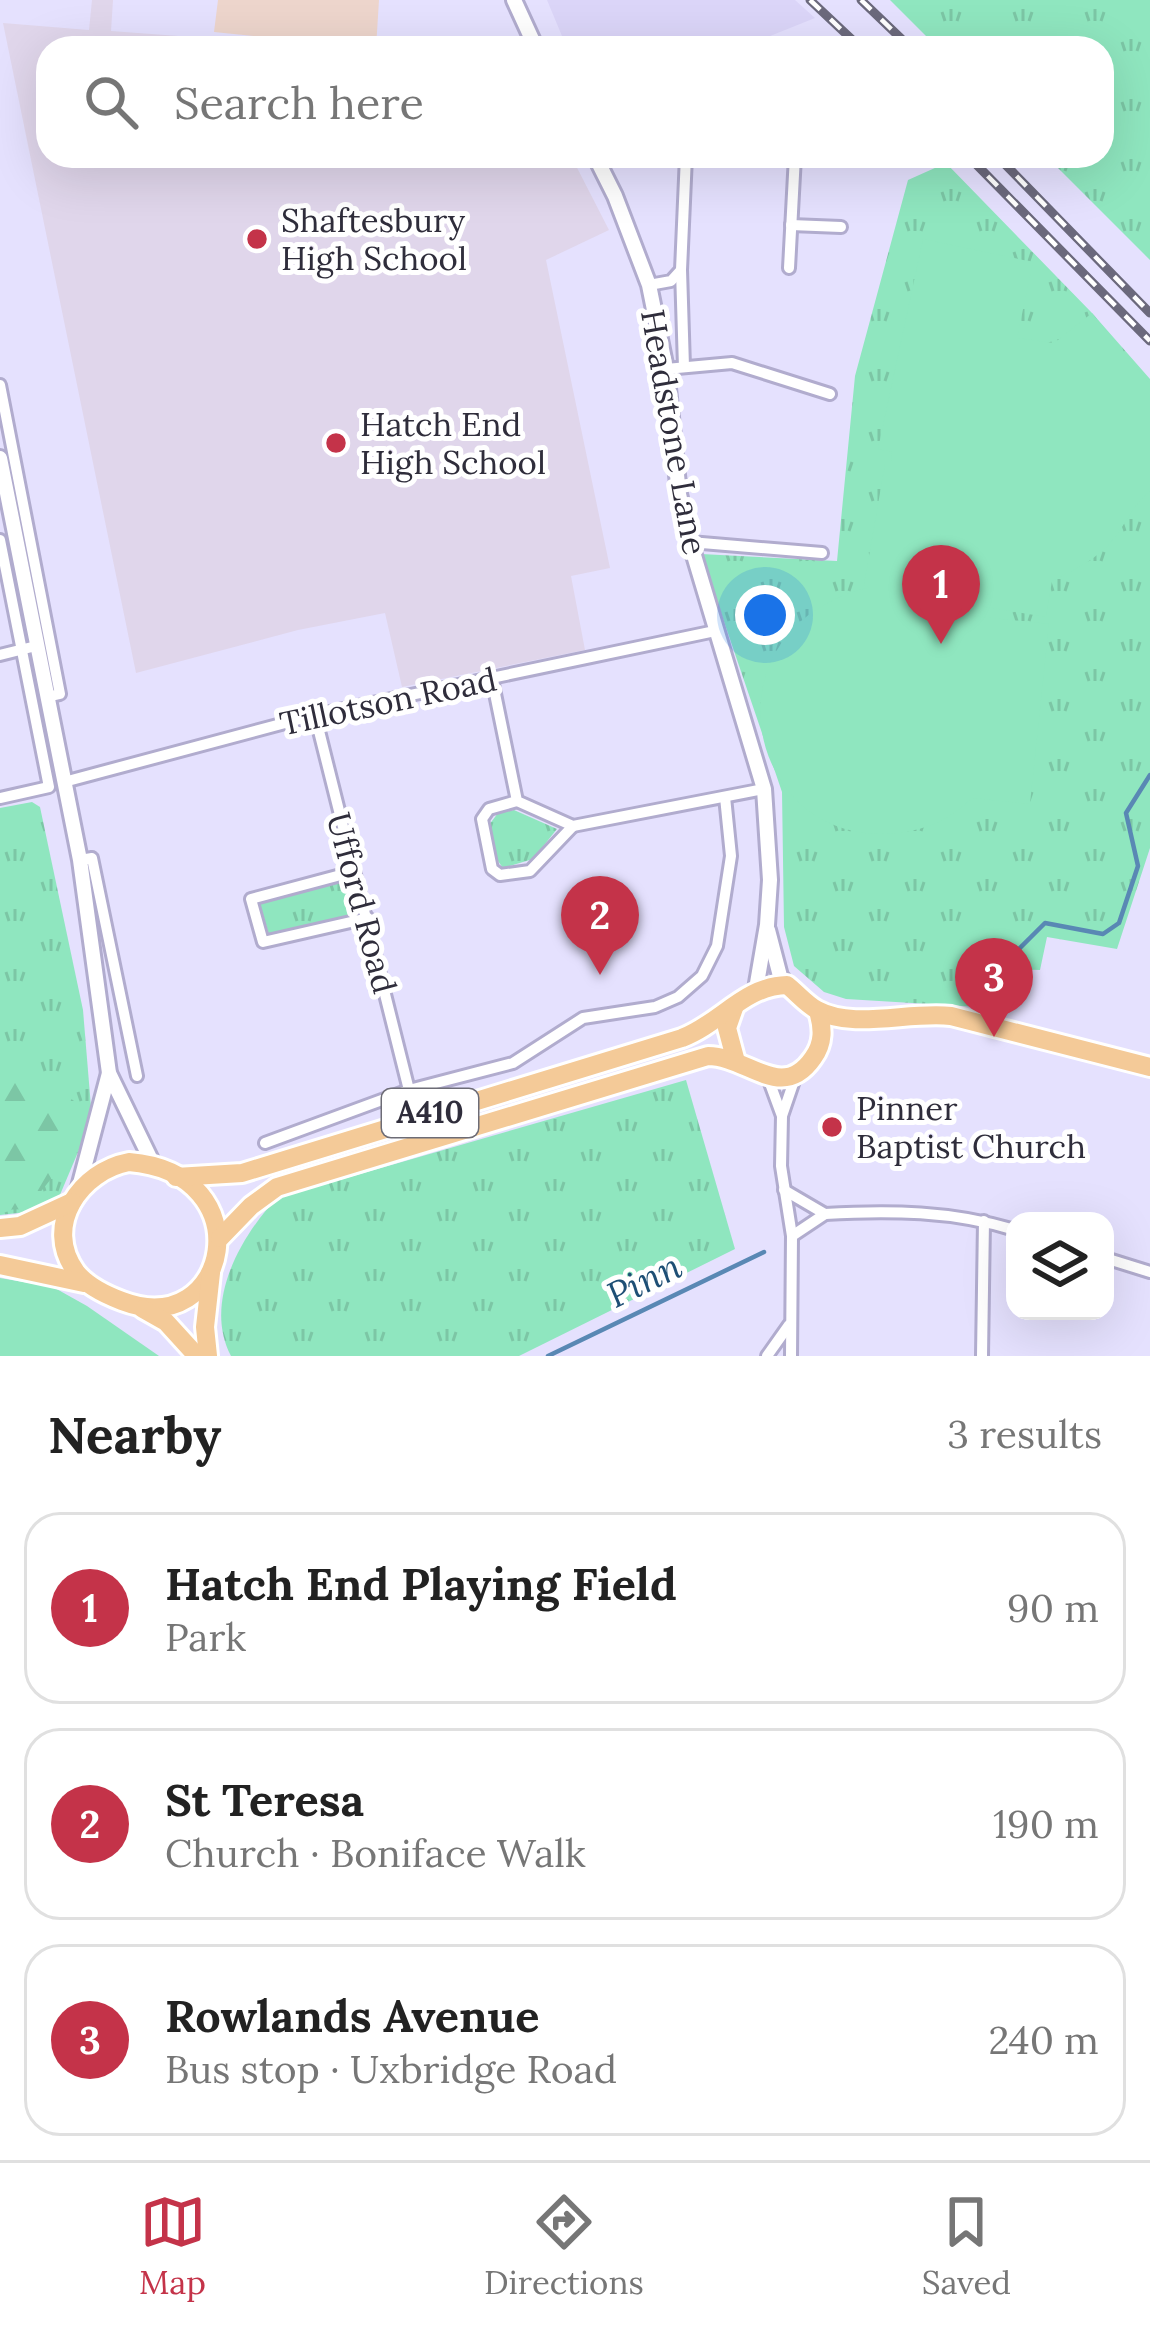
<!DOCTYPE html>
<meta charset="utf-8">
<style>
:root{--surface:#fff;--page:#f6f6f6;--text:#222;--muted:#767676;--line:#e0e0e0;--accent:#c43349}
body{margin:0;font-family:Lora,serif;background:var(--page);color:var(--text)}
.controls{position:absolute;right:36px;bottom:36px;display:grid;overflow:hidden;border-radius:24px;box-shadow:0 12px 48px #0002}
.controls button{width:108px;height:108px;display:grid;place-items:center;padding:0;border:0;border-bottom:3px solid var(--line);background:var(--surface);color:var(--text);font:60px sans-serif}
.you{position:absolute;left:765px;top:615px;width:42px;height:42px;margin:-30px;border:9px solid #fff;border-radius:50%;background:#1a73e8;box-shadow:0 0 0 18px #1a73e833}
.badge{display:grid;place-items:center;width:78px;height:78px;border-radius:50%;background:var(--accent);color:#fff;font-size:39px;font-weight:700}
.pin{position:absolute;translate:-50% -99px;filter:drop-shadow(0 3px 6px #0008)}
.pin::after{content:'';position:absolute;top:63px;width:42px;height:36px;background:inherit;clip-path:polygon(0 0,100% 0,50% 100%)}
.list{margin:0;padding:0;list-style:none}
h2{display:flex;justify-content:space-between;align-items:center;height:156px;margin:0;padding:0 48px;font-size:51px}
h2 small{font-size:39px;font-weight:400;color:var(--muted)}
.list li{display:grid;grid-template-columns:78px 1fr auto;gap:36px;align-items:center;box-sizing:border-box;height:192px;margin:0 24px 24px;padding:0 24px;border:3px solid var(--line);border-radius:36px}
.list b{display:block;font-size:45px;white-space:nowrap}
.list p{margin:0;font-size:39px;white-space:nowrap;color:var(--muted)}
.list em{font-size:39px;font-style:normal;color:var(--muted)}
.icon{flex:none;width:66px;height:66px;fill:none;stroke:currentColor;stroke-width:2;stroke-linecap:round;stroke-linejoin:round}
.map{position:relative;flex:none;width:1150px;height:1356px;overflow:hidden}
.search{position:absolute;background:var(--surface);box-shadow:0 12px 48px #0002;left:36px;right:36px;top:36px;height:132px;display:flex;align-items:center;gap:30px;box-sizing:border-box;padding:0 42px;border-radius:36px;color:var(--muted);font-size:45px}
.sheet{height:804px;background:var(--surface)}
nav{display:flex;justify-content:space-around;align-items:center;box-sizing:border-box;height:168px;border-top:3px solid var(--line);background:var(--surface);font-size:33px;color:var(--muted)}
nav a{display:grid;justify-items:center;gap:6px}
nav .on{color:var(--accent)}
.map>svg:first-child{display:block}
.commercial{fill:#edd5cc}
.built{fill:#dbd5f8}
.education{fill:#e0d6eb}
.grass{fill:url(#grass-tufts)}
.forest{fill:url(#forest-firs)}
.pitch{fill:#8fe6bf}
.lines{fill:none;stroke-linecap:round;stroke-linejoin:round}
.stream{stroke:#5988b4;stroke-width:4.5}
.minor-casing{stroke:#b1acce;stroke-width:16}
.tertiary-casing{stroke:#b1acce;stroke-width:20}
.primary-casing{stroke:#fff;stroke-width:24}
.minor{stroke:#fff;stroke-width:10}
.tertiary{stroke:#fff;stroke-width:14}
.primary{stroke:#f4ca98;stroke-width:18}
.rail-casing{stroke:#6b697c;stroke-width:9}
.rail{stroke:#fff;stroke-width:4.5;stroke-dasharray:14;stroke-linecap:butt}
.poi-dot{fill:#c43349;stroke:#fff;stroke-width:4.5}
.labels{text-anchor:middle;stroke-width:10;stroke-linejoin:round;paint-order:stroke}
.shield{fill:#fff;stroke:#6d6c76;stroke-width:3}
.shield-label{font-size:30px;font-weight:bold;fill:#2f2d3b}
.poi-label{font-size:33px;fill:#2f2d3b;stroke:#fff;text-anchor:start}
.street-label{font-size:33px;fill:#2f2d3b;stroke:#fff}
.water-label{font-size:36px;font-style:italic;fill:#1e4f75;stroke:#fff}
</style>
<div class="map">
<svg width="1150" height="1356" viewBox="0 0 1150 1356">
<defs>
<pattern id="grass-tufts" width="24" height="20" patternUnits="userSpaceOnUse" patternTransform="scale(3)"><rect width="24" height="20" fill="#8fe6bf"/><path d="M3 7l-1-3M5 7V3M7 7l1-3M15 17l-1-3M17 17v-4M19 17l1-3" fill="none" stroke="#7cc6a5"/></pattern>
<pattern id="forest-firs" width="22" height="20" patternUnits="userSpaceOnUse" patternTransform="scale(3)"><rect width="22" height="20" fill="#8fe6bf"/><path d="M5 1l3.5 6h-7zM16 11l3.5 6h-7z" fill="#7cc6a5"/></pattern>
</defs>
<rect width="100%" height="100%" fill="#e5e1fe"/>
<!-- commercial -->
<polygon class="commercial" points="218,0 379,0 376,48 214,32"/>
<!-- built -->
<polygon class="built" points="547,0 795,0 815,18 740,48 567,48"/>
<!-- education -->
<polygon class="education" points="92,0 113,0 111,31 342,48 48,48 48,156 571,156 609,230 546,260 610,568 571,576 585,650 402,687 385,613 298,630 136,673 3,23 89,30"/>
<!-- grass -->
<g class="grass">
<polygon points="890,0 1150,0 1150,260 1046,156 1102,156 1102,48 938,48"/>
<polygon points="946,163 1092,313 1150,379 1150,848 1117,949 1047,937 1040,970 1012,969 978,1007 846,999 824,992 794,966 784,927 782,792 701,554 837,561 855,376 908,180"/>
<polygon points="32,802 40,807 83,1010 92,1119 54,1209 0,1215 0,808"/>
<polygon points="514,810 557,829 533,859 503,868 495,857 489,825 498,813"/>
<polygon points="347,881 354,915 269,935 259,901"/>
<path d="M686 1080 735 1249 519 1356H231C203 1303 240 1237 277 1198Z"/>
</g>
<!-- forest -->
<polygon class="forest" points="0,1018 5,1049 82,1107 74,1150 27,1209 0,1210"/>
<!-- pitch -->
<g class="pitch">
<path d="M923 239 1033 262 1017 338 1054 343 1092 313 1150 384V491C1133 505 1128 520 1115 537 1098 559 1076 569 1052 581L1046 617 938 599 963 615 1049 624 1030 804 972 798C952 818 927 830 898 833 747 851 696 629 870 587L864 585 885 464H891L892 452 878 449Z"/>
<polygon points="0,1278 53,1287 87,1306 159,1356 0,1356"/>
</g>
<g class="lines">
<!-- stream -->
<g class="stream">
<polyline points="974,993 977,974 989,957 1017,951 1045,923 1103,934 1119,923 1138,866 1126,813 1150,775"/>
<polyline points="548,1356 764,1252"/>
</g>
<!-- minor casing -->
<g class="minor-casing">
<g id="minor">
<polyline points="791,225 841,227"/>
<polyline points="789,268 795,156"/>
<polyline points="681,270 684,367"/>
<polyline points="649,285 671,281 681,270 686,156"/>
<polyline points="666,369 732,363 830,394"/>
<polyline points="0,385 60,694 47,697"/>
<polyline points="0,540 49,787 0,798"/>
<polyline points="690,542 822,553"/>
<polyline points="0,655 36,646"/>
<polyline points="492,679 517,801 573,826 764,789"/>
<polyline points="315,715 409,1090"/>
<polyline points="64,782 315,715 715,631"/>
<polyline points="517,801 489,809 482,819 492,869 500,875 530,871 573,826"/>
<polyline points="80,860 92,858 137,1076"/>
<polyline points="352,872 251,899 263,942 368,918"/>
<polyline points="768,1078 782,1116 781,1166 792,1236 791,1356"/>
<polyline points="782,1116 796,1075"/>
<polyline points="265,1143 409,1090 513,1063 583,1018 655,1007 678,997 702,976 717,946 731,856 725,797"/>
<polyline points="784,1190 825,1214 792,1236"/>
<path d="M825 1214C889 1210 953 1211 1015 1230"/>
<polyline points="1105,1258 1150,1272"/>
<polyline points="767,1356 789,1325"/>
<polyline points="982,1356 984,1221"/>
</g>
</g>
<!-- tertiary casing -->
<g class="tertiary-casing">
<g id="tertiary">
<polyline points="514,0 536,48"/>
<polyline points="595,156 615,196 649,285 666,369 679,494 690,542 764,789 770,880 767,925 756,989"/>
<polyline points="0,458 80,860 109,1073 154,1166"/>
<polyline points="768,930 780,976 787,985"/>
<polyline points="78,1191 109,1073"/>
</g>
</g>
<!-- primary casing -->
<g class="primary-casing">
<g id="primary">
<polyline points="734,1008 727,1028 735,1058"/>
<path d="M129 1162C264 1173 230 1342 122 1301 106 1295 87 1286 76 1272 42 1225 81 1171 129 1162Z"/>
<path d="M176 1177 242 1173 682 1038C721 1023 744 986 787 985 796 992 806 1004 817 1010 854 1030 909 1011 951 1016L1150 1067"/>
<polyline points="0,1228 20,1226 72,1202"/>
<path d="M220 1238 251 1206 277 1187 708 1056C747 1056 782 1103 813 1058 824 1043 823 1028 818 1011"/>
<polyline points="0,1265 84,1283"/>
<polyline points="143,1309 166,1322 197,1356"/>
<polyline points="208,1356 205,1327 211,1273"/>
</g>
</g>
<!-- minor -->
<use href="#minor" class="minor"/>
<!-- tertiary -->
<use href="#tertiary" class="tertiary"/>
<!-- primary -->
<use href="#primary" class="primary"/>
<!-- rail casing -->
<g class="rail-casing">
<g id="rail">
<polyline points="810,0 861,48"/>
<polyline points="861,0 911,48"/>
<polyline points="968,156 1150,341"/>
<polyline points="997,156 1150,313"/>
</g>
</g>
<!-- rail -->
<use href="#rail" class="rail"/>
</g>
<!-- markers -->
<g class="poi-dot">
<circle cx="257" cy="239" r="12"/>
<circle cx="336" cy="443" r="12"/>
<circle cx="832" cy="1127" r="12"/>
</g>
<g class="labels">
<!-- shield labels -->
<rect class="shield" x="382" y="1089" width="96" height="48" rx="9"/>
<g class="shield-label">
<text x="430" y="1123">A410</text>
</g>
<!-- poi labels -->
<g class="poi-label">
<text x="281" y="232">Shaftesbury<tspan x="281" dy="38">High School</tspan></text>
<text x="360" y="436">Hatch End<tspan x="360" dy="38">High School</tspan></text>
<text x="856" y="1120">Pinner<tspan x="856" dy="38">Baptist Church</tspan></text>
</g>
<!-- street labels -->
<g class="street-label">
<text transform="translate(674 432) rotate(80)" y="12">Headstone Lane</text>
<text transform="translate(388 701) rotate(-12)" y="12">Tillotson Road</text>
<text transform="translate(362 903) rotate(75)" y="12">Ufford Road</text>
</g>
<!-- water labels -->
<g class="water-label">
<text transform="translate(644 1280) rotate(-26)" y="13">Pinn</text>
</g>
</g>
</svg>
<div class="controls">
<button><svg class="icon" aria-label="layers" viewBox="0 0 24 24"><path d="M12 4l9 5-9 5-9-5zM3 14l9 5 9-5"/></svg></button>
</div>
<div class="you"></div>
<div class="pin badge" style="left:941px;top:644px">1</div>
<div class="pin badge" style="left:600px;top:975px">2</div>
<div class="pin badge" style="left:994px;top:1037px">3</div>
<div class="search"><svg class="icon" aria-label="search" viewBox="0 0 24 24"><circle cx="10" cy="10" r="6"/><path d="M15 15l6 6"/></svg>Search here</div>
</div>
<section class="sheet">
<h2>Nearby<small>3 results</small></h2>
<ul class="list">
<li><span class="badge">1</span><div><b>Hatch End Playing Field</b><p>Park</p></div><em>90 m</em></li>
<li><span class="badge">2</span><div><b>St Teresa</b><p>Church · Boniface Walk</p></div><em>190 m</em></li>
<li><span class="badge">3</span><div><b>Rowlands Avenue</b><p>Bus stop · Uxbridge Road</p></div><em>240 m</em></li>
</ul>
</section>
<nav>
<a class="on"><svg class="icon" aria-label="map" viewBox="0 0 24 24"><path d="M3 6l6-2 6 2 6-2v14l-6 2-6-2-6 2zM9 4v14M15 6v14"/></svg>Map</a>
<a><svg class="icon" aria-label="directions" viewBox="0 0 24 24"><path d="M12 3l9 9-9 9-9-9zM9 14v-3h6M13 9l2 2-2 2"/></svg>Directions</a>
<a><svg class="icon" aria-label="saved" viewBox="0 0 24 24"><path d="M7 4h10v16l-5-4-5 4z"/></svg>Saved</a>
</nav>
